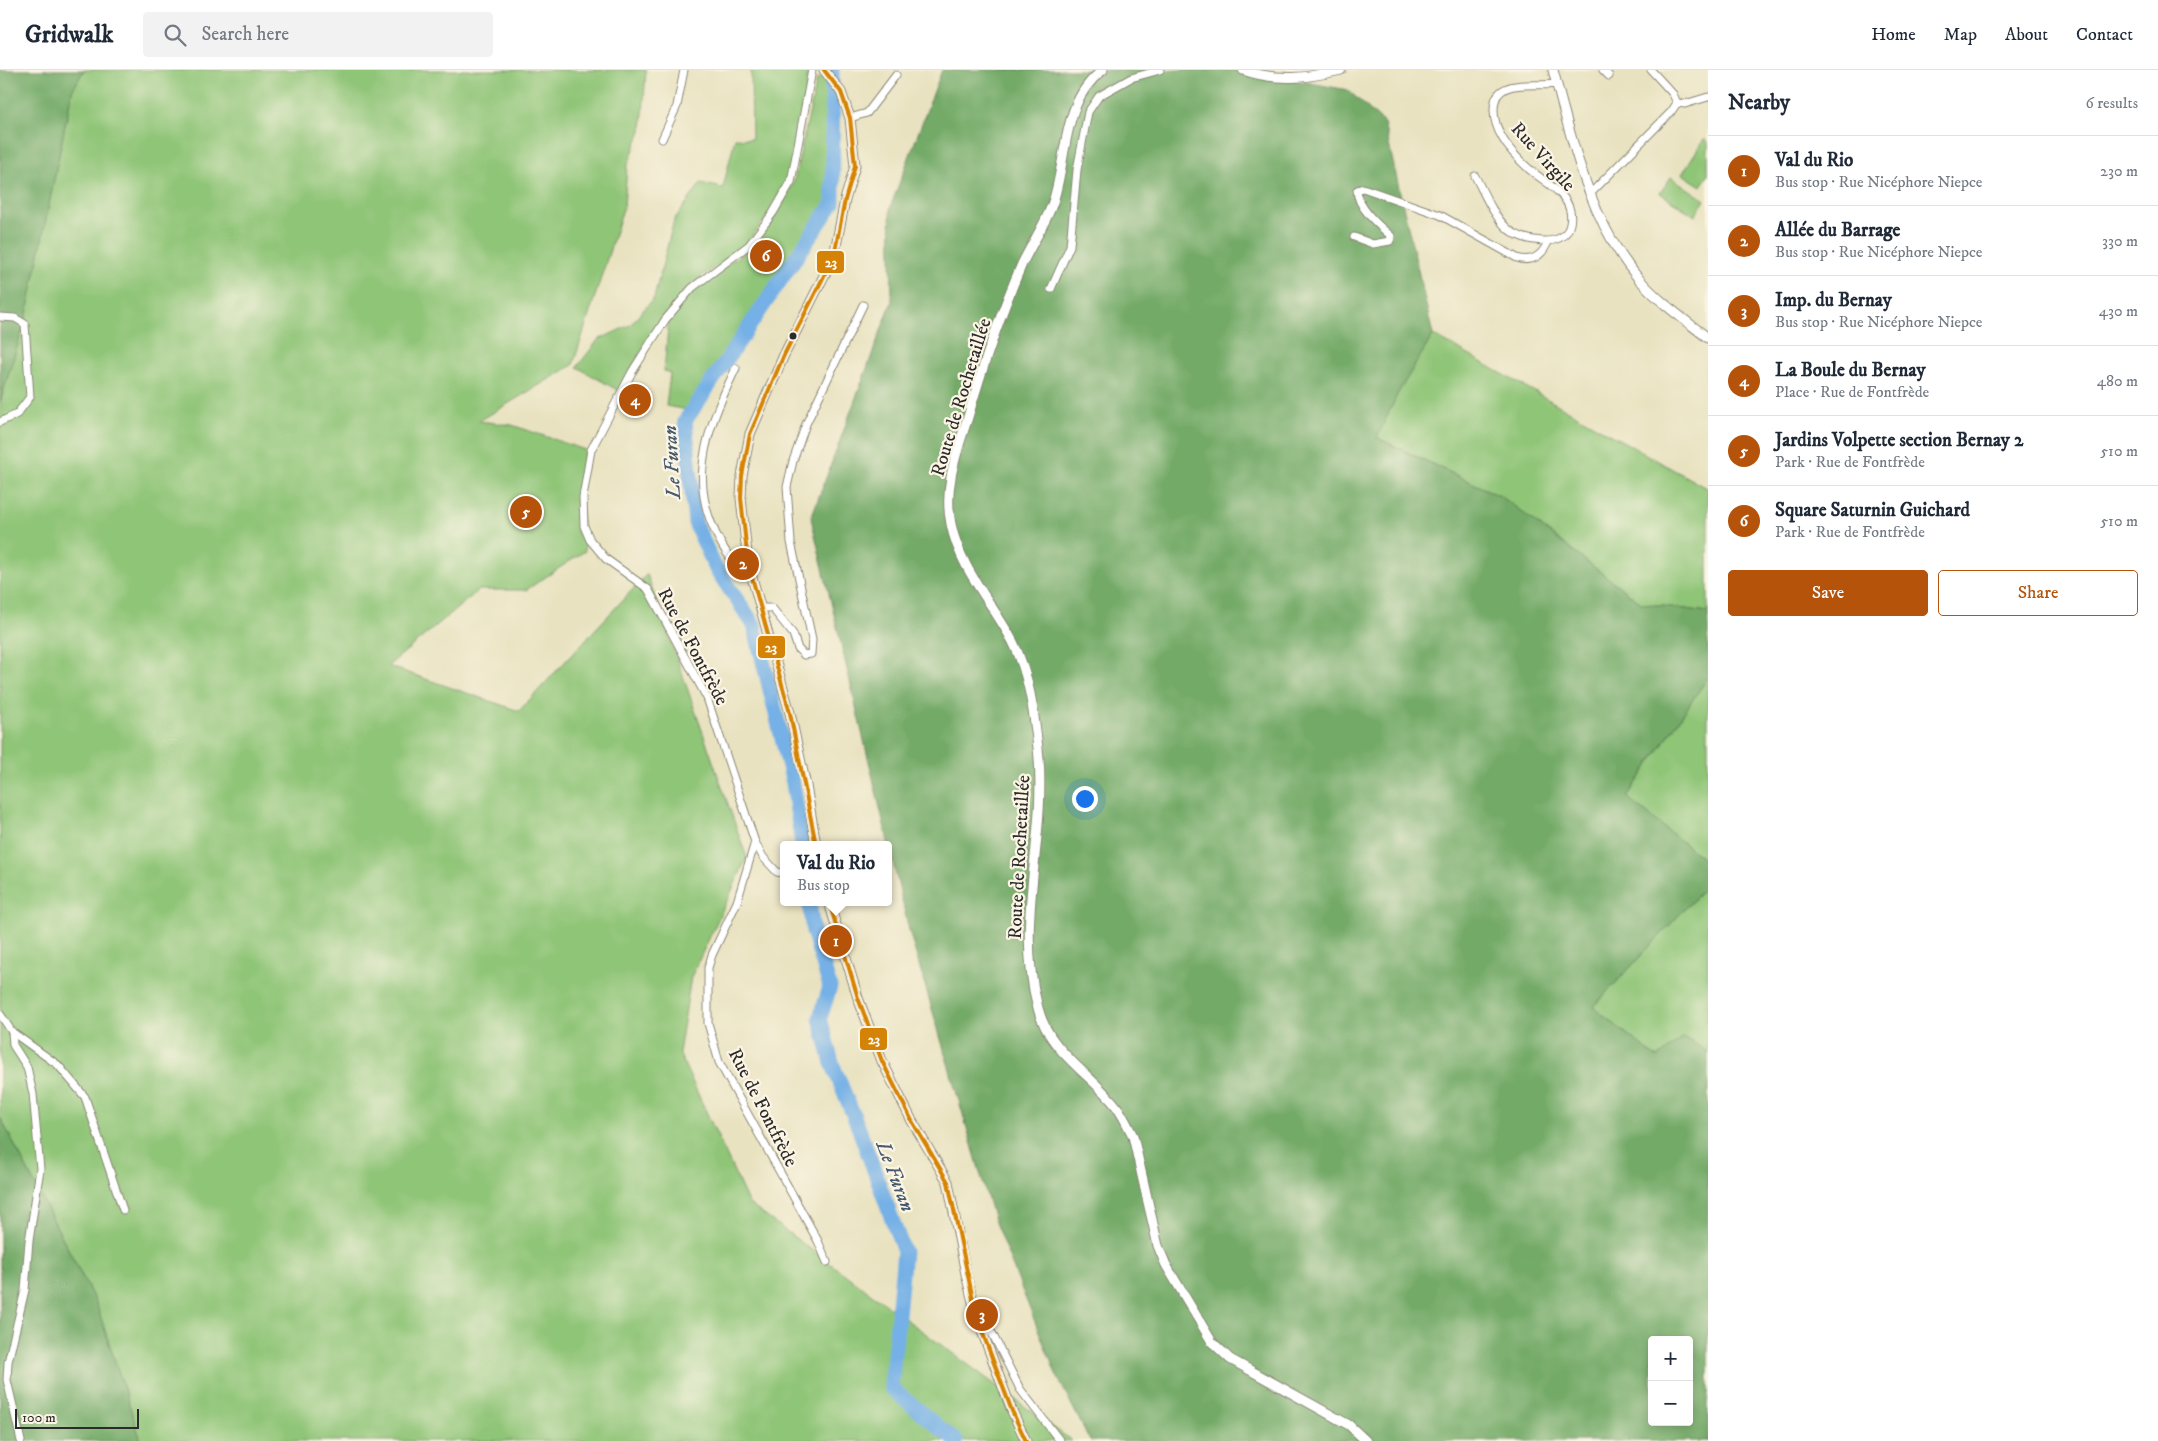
<!DOCTYPE html>
<meta charset="utf-8">
<style>
:root{--surface:#fff;--page:#f2f2f3;--text:#1f2937;--muted:#747a83;--line:#e0e1e3;--accent:#b45309}
body{margin:0;font-family:"IM FELL DW Pica",serif;background:var(--page);color:var(--text)}
.controls{position:absolute;right:15px;bottom:15px;display:grid;overflow:hidden;border-radius:5px;box-shadow:0 2px 8px #0003}
.controls button{width:45px;height:45px;display:grid;place-items:center;padding:0;border:0;border-bottom:1px solid var(--line);background:var(--surface);color:var(--text);font:25px sans-serif}
.scale{position:absolute;left:15px;bottom:12px;width:124px;box-sizing:border-box;padding-left:5px;border:2px solid #2b2b2b;border-top:0;font-size:14px;line-height:18px;white-space:nowrap;color:#2b2b2b;-webkit-text-stroke:4px #fcf5e5;paint-order:stroke}
.you{position:absolute;left:1084px;top:728px;width:18px;height:18px;margin:-12px;border:4px solid #fff;border-radius:50%;background:#1a73e8;box-shadow:0 0 0 8px #1a73e833}
.badge{display:grid;place-items:center;width:32px;height:32px;border-radius:50%;background:var(--accent);color:#fff;font-size:16px;font-weight:700}
.pin{position:absolute;translate:-50% -50%;border:2px solid #fff;box-shadow:0 1px 5px #0006}
.popup{position:absolute;left:780px;top:771px;width:112px;height:65px;box-sizing:border-box;display:grid;place-content:center;border-radius:5px;background:var(--surface);filter:drop-shadow(0 1px 4px #0005);font-size:16px;white-space:nowrap;color:var(--muted)}
.popup b{font-size:19px;color:var(--text)}
.popup::after{content:'';position:absolute;left:50%;top:100%;margin-left:-10px;border:10px solid transparent;border-top-color:var(--surface)}
.list{margin:0;padding:0;list-style:none}
h2{display:flex;justify-content:space-between;align-items:center;height:65px;margin:0;padding:0 20px;font-size:21px}
h2 small{font-size:16px;font-weight:400;color:var(--muted)}
.list li{display:grid;grid-template-columns:32px 1fr auto;gap:15px;align-items:center;box-sizing:border-box;height:70px;padding:0 20px;border-top:1px solid var(--line)}
.list b{display:block;font-size:19px;white-space:nowrap}
.list p{margin:0;font-size:16px;white-space:nowrap;color:var(--muted)}
.list em{font-size:16px;font-style:normal;color:var(--muted)}
.actions{display:flex;gap:10px;padding:15px 20px}
.actions a{flex:1;padding:11px 0;border:1px solid var(--accent);border-radius:5px;text-align:center;font-size:18px;color:var(--accent)}
.actions .main{background:var(--accent);color:#fff}
.icon{flex:none;width:28px;height:28px;fill:none;stroke:currentColor;stroke-width:2;stroke-linecap:round;stroke-linejoin:round}
.map{position:relative;flex:none;width:1708px;height:1371px;overflow:hidden}
header{display:flex;align-items:center;gap:30px;box-sizing:border-box;height:70px;padding:0 25px;background:var(--surface);border-bottom:1px solid var(--line)}
header strong{font-size:24px}
nav{display:flex;gap:28px;margin-inline-start:auto;font-size:18px}
.search{width:350px;height:45px;background:var(--page);display:flex;align-items:center;gap:12px;box-sizing:border-box;padding:0 18px;border-radius:5px;color:var(--muted);font-size:19px}
main{display:flex}
aside{flex:1;background:var(--surface)}
.map>svg:first-child{display:block}
.green{fill:#8fc577;stroke:#5d7851}
.forest{fill:#73aa68;stroke:#4f6a4a;fill-rule:evenodd}
.lines{fill:none;stroke-linecap:round;stroke-linejoin:round}
.river{stroke:#75b0e6;stroke-width:15}
.street-casing{stroke:#8a8676;stroke-width:9}
.secondary-casing{stroke:#8a8676;stroke-width:11}
.street{stroke:#fff;stroke-width:7}
.secondary{stroke:#fff;stroke-width:9}
.bus-1-casing{stroke:#fcf5e5;stroke-width:8}
.bus-1{stroke:#d58306;stroke-width:4}
.bus-dot{fill:#2b2b2b;stroke:#fcf5e5;stroke-width:2}
.labels{text-anchor:middle;stroke-width:4.5;stroke-linejoin:round;paint-order:stroke}
.street-label{font-size:19px;fill:#2b2b2b;stroke:#fcf5e5}
.water-label{font-size:20px;font-style:italic;fill:#455a6c;stroke:#fcf5e5}
.line-badge{stroke:#fcf5e5;stroke-width:2}
.badge-label{font-size:14px;text-anchor:middle;font-weight:bold;fill:#fff}
</style>
<header>
<strong>Gridwalk</strong>
<div class="search"><svg class="icon" aria-label="search" viewBox="0 0 24 24"><circle cx="10" cy="10" r="6"/><path d="M15 15l6 6"/></svg>Search here</div>
<nav><a>Home</a><a>Map</a><a>About</a><a>Contact</a></nav>
</header>
<main>
<div class="map">
<svg width="1708" height="1371" viewBox="0 0 1708 1371">
<rect width="100%" height="100%" fill="#fcf5e5"/>
<filter id="ink" filterUnits="userSpaceOnUse"><feTurbulence type="fractalNoise" baseFrequency=".02" numOctaves="2"/><feDisplacementMap in="SourceGraphic" scale="10" xChannelSelector="R" yChannelSelector="G"/><feConvolveMatrix kernelMatrix="1 2 1 2 8 2 1 2 1" color-interpolation-filters="sRGB"/></filter>
<filter id="wash" filterUnits="userSpaceOnUse"><feTurbulence type="fractalNoise" baseFrequency=".0096" numOctaves="4" result="noise"/><feDisplacementMap in="SourceGraphic" scale="20" xChannelSelector="R" yChannelSelector="G"/><feGaussianBlur stdDeviation="1.12" result="paint"/><feColorMatrix in="noise" values="0 0 0 0 0 0 0 0 0 0 0 0 0 0 0 0 0 1.4 0 .05"/><feComposite in="paint" operator="in"/></filter>
<g filter="url(#wash)">
<rect width="100%" height="100%" fill="#e8e2c0"/>
<!-- green -->
<g class="green">
<polygon points="84,0 646,0 642,58 627,97 624,136 573,295 479,351 512,355 585,380 580,431 585,481 526,520 479,520 388,596 519,641 647,504 747,788 691,907 679,983 749,1134 1072,1371 141,1371 96,1233 0,1047 0,332 26,248 72,21"/>
<path d="M751 0H808C804 32 799 78 787 108 780 128 759 161 744 175 724 193 699 205 681 225 656 254 637 287 619 321L577 297 598 270 630 255 654 228 674 150 701 113 723 118 735 68 752 69Z"/>
<polygon points="823,7 826,11 830,104 828,135 726,278 711,309 688,340 666,336 670,303 664,301 669,248 688,225 755,173 781,138 794,111 817,9"/>
<polygon points="1704,69 1708,72 1708,105 1701,116 1682,104"/>
<polygon points="1671,107 1705,130 1695,146 1660,123"/>
<polygon points="1433,265 1708,419 1708,542 1641,533 1502,427 1376,367 1398,323"/>
<polygon points="1708,607 1708,793 1627,727"/>
<polygon points="1708,814 1708,982 1684,967 1657,988 1593,937"/>
</g>
<!-- forest -->
<g class="forest">
<polygon points="0,0 84,0 72,21 26,248 0,332"/>
<path d="M942 0H1241L1348 20 1384 53 1433 265 1398 323 1377 368 1502 427 1641 533 1708 542V607L1627 727 1708 793V814L1593 937 1657 988 1684 967 1708 982V1371H1090L1056 1304 994 1150 910 864 811 448 892 231 890 138ZM1652 1270H1689V1352H1652Z"/>
<polygon points="0,1047 96,1233 141,1371 0,1371"/>
</g>
<g class="lines">
<!-- river -->
<g class="river">
<polyline points="802,775 793,713 754,555 716,499 695,453 685,351 833,133 832,0"/>
<polyline points="809,832 813,861 830,917 820,948 832,993 859,1059 904,1182 891,1318 956,1371"/>
</g>
</g>
</g>
<g filter="url(#ink)">
<g class="lines">
<!-- street casing -->
<g class="street-casing">
<g id="street">
<polyline points="812,0 791,112 773,143 749,175 692,218 665,250 632,302 591,380 583,427 584,456 590,470 606,489 648,519 707,628 755,772 737,832 712,885 708,898 708,953 719,992 818,1171 827,1192"/>
<polyline points="1603,0 1609,6"/>
<polyline points="1677,33 1685,34 1708,27"/>
<polyline points="850,48 867,43 896,5"/>
<polyline points="662,69 677,36 684,0"/>
<path d="M1475 106C1484 123 1493 145 1507 158 1521 172 1565 180 1570 154 1576 126 1545 113 1529 99 1511 83 1489 58 1495 31 1501 8 1540 17 1557 14"/>
<polyline points="1591,123 1671,42 1677,33 1673,24 1651,0"/>
<path d="M1354 167 1373 174 1390 171 1391 166C1378 155 1357 137 1357 120L1363 118 1440 145 1517 188C1532 193 1542 186 1548 172"/>
<polyline points="1051,219 1070,176 1077,100 1088,42 1099,26 1131,8 1160,0"/>
<polyline points="0,247 15,248 25,254 30,327 17,344 0,352"/>
<path d="M736 298C698 377 683 429 741 503L752 505"/>
<polyline points="762,538 772,538 793,564 798,579 804,585 811,584 812,569 791,472 787,417 793,391 806,354 863,235"/>
<polyline points="755,772 763,787 777,802 784,803"/>
<polyline points="0,944 12,962 58,995 85,1027 123,1140"/>
<polyline points="12,962 13,975 27,997 33,1024 40,1099 29,1171 25,1220 8,1292 7,1310 21,1371"/>
<polyline points="980,1259 992,1263 1020,1319 1060,1371"/>
</g>
</g>
<!-- secondary casing -->
<g class="secondary-casing">
<g id="secondary">
<path d="M1103 0C1061 31 1068 87 1053 132 1046 153 1032 173 1022 194 1000 244 983 295 968 347 957 381 943 418 951 454 960 499 992 532 1013 572 1029 603 1034 643 1038 678 1048 767 1014 849 1038 938 1049 982 1089 1002 1116 1036 1123 1045 1128 1056 1133 1066L1158 1176 1166 1195 1212 1272 1230 1289 1349 1355 1366 1371"/>
<path d="M1243 0C1277 12 1307 8 1341 0"/>
<path d="M1553 0C1572 71 1590 152 1639 209 1659 232 1685 250 1708 268"/>
<polyline points="816,775 806,716 790,643 748,493 741,428 742,406 750,364 784,285 834,186 845,130 855,96 850,48 841,22 824,0"/>
<polyline points="829,832 858,928 882,991 912,1051 948,1112 966,1204 977,1248 1012,1341 1026,1371"/>
</g>
</g>
<!-- street -->
<use href="#street" class="street"/>
<!-- secondary -->
<use href="#secondary" class="secondary"/>
<!-- bus-1 casing -->
<g class="bus-1-casing">
<g id="bus-1">
<polyline points="816,775 790,643 748,493 741,428 742,406 750,364 784,285 834,186 845,130 855,96 850,48 841,22 824,0"/>
<polyline points="829,832 858,928 882,991 912,1051 948,1112 977,1248 1012,1341 1026,1371"/>
</g>
</g>
<!-- bus-1 -->
<use href="#bus-1" class="bus-1"/>
</g>
</g>
<!-- markers -->
<circle class="bus-dot" cx="793" cy="266" r="4.5"/>
<g class="labels">
<!-- street labels -->
<g class="street-label">
<text transform="translate(1544 86) rotate(48)" y="7">Rue Virgile</text>
<text transform="translate(960 327) rotate(-73)" y="7">Route de Rochetaillée</text>
<text transform="translate(694 576) rotate(62)" y="7">Rue de Fontfrède</text>
<text transform="translate(1018 787) rotate(-87)" y="7">Route de Rochetaillée</text>
<text transform="translate(764 1037) rotate(63)" y="7">Rue de Fontfrède</text>
</g>
<!-- water labels -->
<g class="water-label">
<text transform="translate(671 392) rotate(-93)" y="7">Le Furan</text>
<text transform="translate(896 1106) rotate(69)" y="7">Le Furan</text>
</g>
</g>
<g class="line-badge">
<rect x="816" y="180" width="29" height="24" rx="5" fill="#d58306"/>
<rect x="757" y="565" width="29" height="24" rx="5" fill="#d58306"/>
<rect x="859" y="957" width="29" height="24" rx="5" fill="#d58306"/>
</g>
<g class="badge-label">
<text x="831" y="197">23</text>
<text x="771" y="582">23</text>
<text x="874" y="974">23</text>
</g>
</svg>
<div class="controls">
<button>+</button>
<button>−</button>
</div>
<div class="scale">100 m</div>
<div class="you"></div>
<div class="pin badge" style="left:836px;top:871px">1</div>
<div class="popup"><b>Val du Rio</b>Bus stop</div>
<div class="pin badge" style="left:743px;top:494px">2</div>
<div class="pin badge" style="left:982px;top:1245px">3</div>
<div class="pin badge" style="left:635px;top:330px">4</div>
<div class="pin badge" style="left:526px;top:442px">5</div>
<div class="pin badge" style="left:766px;top:186px">6</div>
</div>
<aside>
<h2>Nearby<small>6 results</small></h2>
<ul class="list">
<li><span class="badge">1</span><div><b>Val du Rio</b><p>Bus stop · Rue Nicéphore Niepce</p></div><em>230 m</em></li>
<li><span class="badge">2</span><div><b>Allée du Barrage</b><p>Bus stop · Rue Nicéphore Niepce</p></div><em>330 m</em></li>
<li><span class="badge">3</span><div><b>Imp. du Bernay</b><p>Bus stop · Rue Nicéphore Niepce</p></div><em>430 m</em></li>
<li><span class="badge">4</span><div><b>La Boule du Bernay</b><p>Place · Rue de Fontfrède</p></div><em>480 m</em></li>
<li><span class="badge">5</span><div><b>Jardins Volpette section Bernay 2</b><p>Park · Rue de Fontfrède</p></div><em>510 m</em></li>
<li><span class="badge">6</span><div><b>Square Saturnin Guichard</b><p>Park · Rue de Fontfrède</p></div><em>510 m</em></li>
</ul>
<div class="actions"><a class="main">Save</a><a>Share</a></div>
</aside>
</main>
